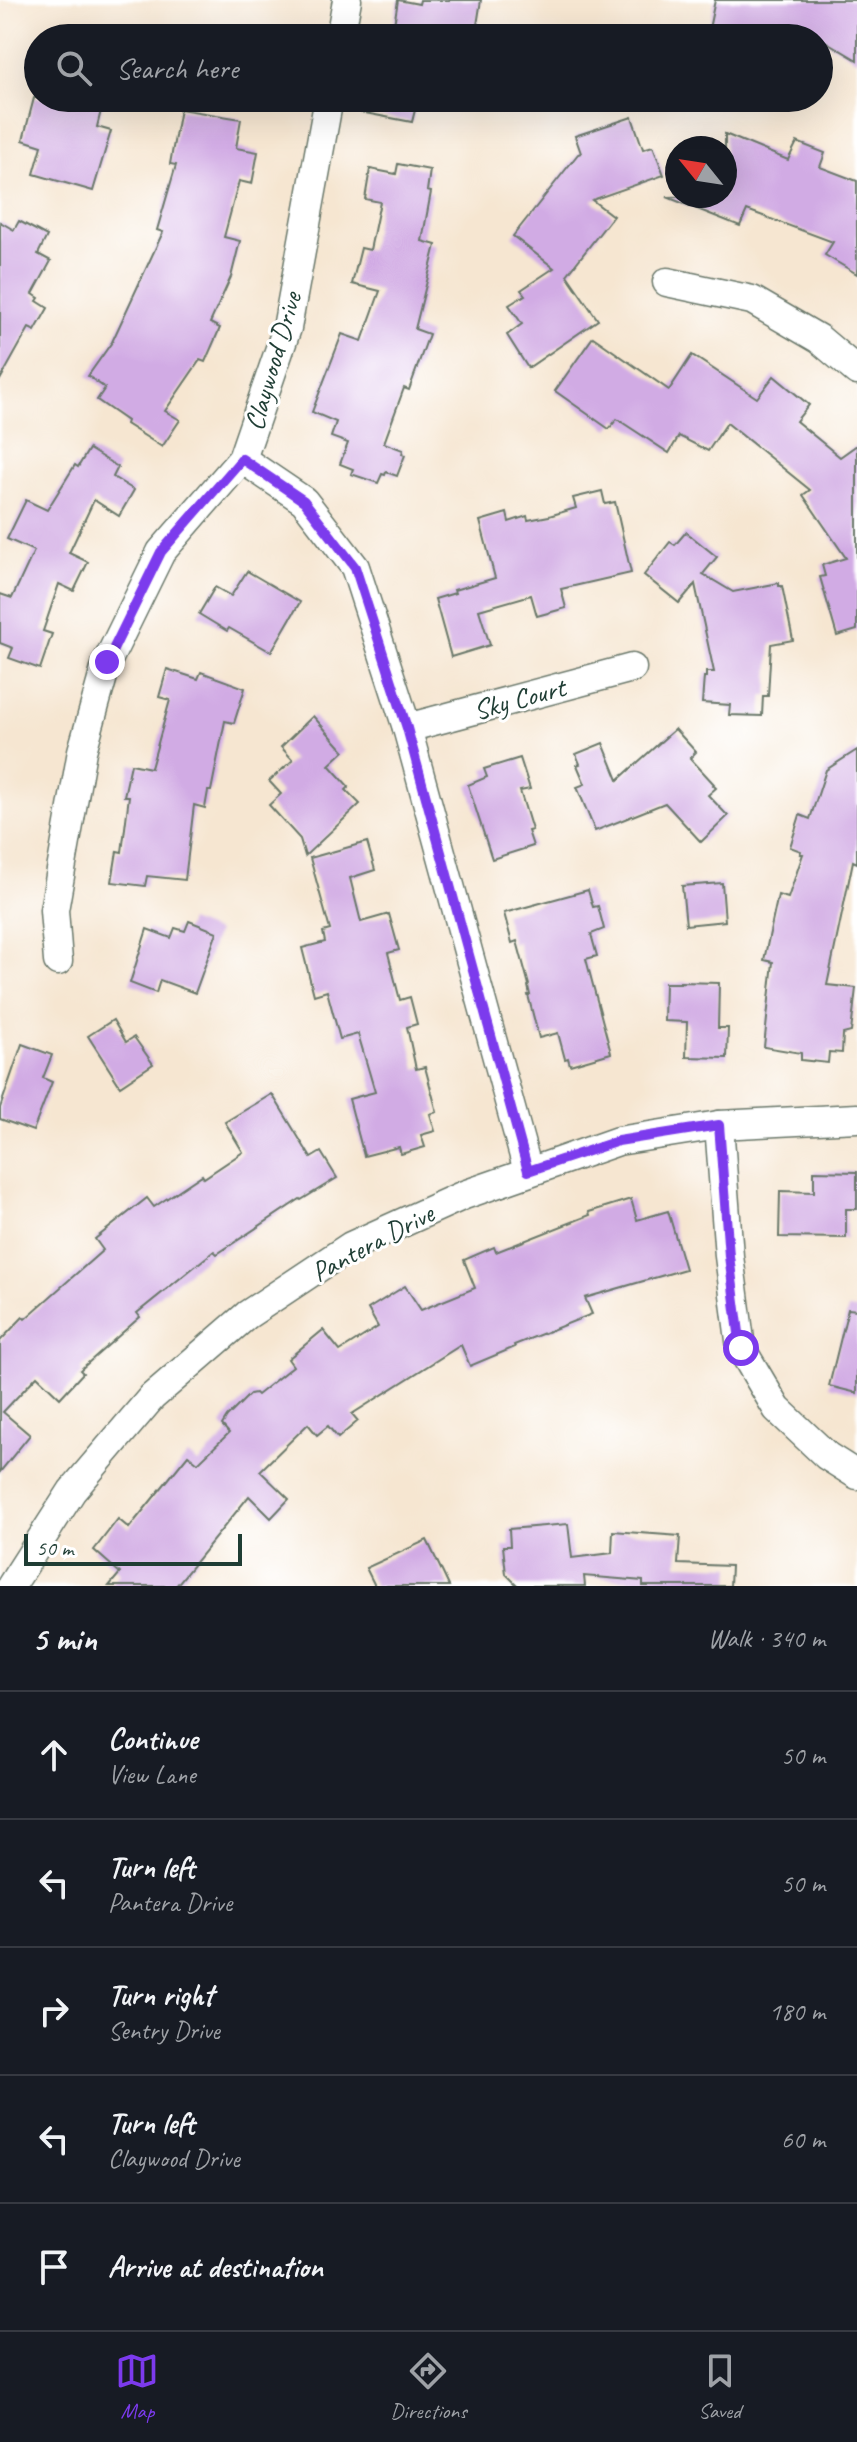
<!DOCTYPE html>
<meta charset="utf-8">
<style>
:root{--surface:#171b24;--page:#20242c;--text:#f1f3f6;--muted:#9ea1a6;--line:#363941;--accent:#7c3aed}
body{margin:0;font-family:Caveat,sans-serif;background:var(--page);color:var(--text)}
.compass{position:absolute;left:665px;top:136px;width:72px;height:72px;border-radius:50%;background:var(--surface);box-shadow:0 8px 32px #0002;rotate:300deg}
.scale{position:absolute;left:24px;bottom:20px;width:218px;box-sizing:border-box;padding-left:8px;border:4px solid #1f3d34;border-top:0;font-size:22px;line-height:28px;white-space:nowrap;color:#1f3d34;-webkit-text-stroke:6px #fff;paint-order:stroke}
.stop{position:absolute;width:24px;height:24px;margin:-18px;border:6px solid #7c3aed;border-radius:50%;background:#fff}
.stop.end{background:#7c3aed;border-color:#fff;box-shadow:0 2px 8px #0008}
.list{margin:0;padding:0;list-style:none}
h2{display:flex;justify-content:space-between;align-items:center;height:104px;margin:0;padding:0 32px;font-size:34px}
h2 small{font-size:26px;font-weight:400;color:var(--muted)}
.list li{display:grid;grid-template-columns:52px 1fr auto;gap:24px;align-items:center;box-sizing:border-box;height:128px;padding:0 32px;border-top:2px solid var(--line)}
.list b{display:block;font-size:30px;white-space:nowrap}
.list p{margin:0;font-size:26px;white-space:nowrap;color:var(--muted)}
.list em{font-size:26px;font-style:normal;color:var(--muted)}
.icon{flex:none;width:44px;height:44px;fill:none;stroke:currentColor;stroke-width:2;stroke-linecap:round;stroke-linejoin:round}
.map{position:relative;flex:none;width:857px;height:1586px;overflow:hidden}
.search{position:absolute;background:var(--surface);box-shadow:0 8px 32px #0002;left:24px;right:24px;top:24px;height:88px;display:flex;align-items:center;gap:20px;box-sizing:border-box;padding:0 28px;border-radius:44px;color:var(--muted);font-size:30px}
.sheet{height:744px;background:var(--surface)}
nav{display:flex;justify-content:space-around;align-items:center;box-sizing:border-box;height:112px;border-top:2px solid var(--line);background:var(--surface);font-size:22px;color:var(--muted)}
nav a{display:grid;justify-items:center;gap:4px}
nav .on{color:var(--accent)}
.map>svg:first-child{display:block}
.building{fill:#d1abe4}
.lines{fill:none;stroke-linecap:round;stroke-linejoin:round}
.minor-casing{stroke:#6a786b;stroke-width:31}
.minor{stroke:#fff;stroke-width:28}
.route{stroke:#7c3aed;stroke-width:10}
.labels{text-anchor:middle;stroke-width:6;stroke-linejoin:round;paint-order:stroke}
.street-label{font-size:28px;fill:#1f3d34;stroke:#fff}
</style>
<div class="map">
<svg width="857" height="1586" viewBox="0 0 857 1586">
<rect width="100%" height="100%" fill="#fff"/>
<filter id="ink" filterUnits="userSpaceOnUse"><feTurbulence type="fractalNoise" baseFrequency=".0125" numOctaves="2"/><feDisplacementMap in="SourceGraphic" scale="16" xChannelSelector="R" yChannelSelector="G"/><feConvolveMatrix kernelMatrix="1 2 1 2 8 2 1 2 1" color-interpolation-filters="sRGB"/></filter>
<filter id="wash" filterUnits="userSpaceOnUse"><feTurbulence type="fractalNoise" baseFrequency=".006" numOctaves="4" result="noise"/><feDisplacementMap in="SourceGraphic" scale="32" xChannelSelector="R" yChannelSelector="G"/><feGaussianBlur stdDeviation="1.8" result="paint"/><feColorMatrix in="noise" values="0 0 0 0 0 0 0 0 0 0 0 0 0 0 0 0 0 1.4 0 .05"/><feComposite in="paint" operator="in"/></filter>
<g filter="url(#wash)">
<rect width="100%" height="100%" fill="#f6e6d1"/>
<g id="blocks">
<!-- building -->
<g class="building">
<polygon points="398,0 419,4 420,0 481,0 475,38 432,38 393,31"/>
<polygon points="715,0 857,0 857,60 820,38 751,38 709,29"/>
<polygon points="34,98 104,98 97,127 111,131 93,191 34,174 42,146 23,140"/>
<polygon points="346,98 418,98 412,122 344,109"/>
<polygon points="180,109 241,119 236,148 258,152 252,184 239,181 224,237 240,241 231,277 210,323 220,328 205,362 200,360 165,411 180,420 162,447 126,424 127,421 97,400 105,388 88,376 112,342 163,232 157,230 176,165 170,164"/>
<polygon points="632,117 643,149 653,146 664,175 592,200 613,216 567,275 598,320 528,368 507,335 522,324 509,305 525,295 521,290 554,268 513,236 578,154 581,153 575,136"/>
<polygon points="725,134 788,160 797,142 825,153 820,167 857,181 857,274 825,255 833,242 747,210 740,226 667,197 725,196"/>
<polygon points="398,164 430,170 427,191 431,192 422,241 436,245 415,329 429,334 409,390 404,388 384,443 403,450 402,454 405,455 397,476 386,472 385,475 382,474 378,483 351,474 353,469 340,464 348,443 331,437 336,422 312,412 342,334 362,341 380,291 352,284 361,248 370,250 380,202 365,199 370,169 396,174"/>
<polygon points="19,221 47,236 38,254 51,261 33,294 39,298 37,301 48,308 35,331 29,328 0,380 0,222 14,230"/>
<polygon points="593,337 669,390 692,355 757,398 774,376 809,405 796,421 840,457 857,445 857,630 837,636 820,577 825,576 822,565 846,558 803,495 810,490 727,423 708,451 679,436 669,453 617,419 609,429 555,391"/>
<polygon points="89,449 118,467 113,477 134,490 119,516 94,500 69,553 88,562 74,591 59,584 43,631 52,634 40,669 9,658 13,648 0,643 0,594 12,598 34,551 7,539 26,500 47,510 75,465 78,467"/>
<polygon points="602,491 605,504 615,502 631,573 561,589 566,608 537,616 531,595 479,610 490,645 451,657 435,599 455,593 454,590 495,578 480,521 507,513 509,522 527,516 528,520 549,516 576,508 573,498"/>
<polygon points="686,532 717,557 703,574 733,592 779,583 779,586 782,586 793,640 771,644 768,696 763,696 762,716 729,715 730,705 702,703 704,677 706,677 706,672 714,672 695,584 679,603 644,575 670,542 675,545"/>
<polygon points="247,571 300,602 271,652 229,628 227,631 199,614 215,587 231,596"/>
<polygon points="167,669 198,679 201,672 245,688 234,723 225,721 211,791 208,791 205,808 194,805 185,880 147,876 145,886 112,882 117,851 122,852 129,796 124,796 131,764 151,768 170,700 159,697"/>
<polygon points="313,716 344,751 329,765 349,787 346,790 360,804 305,856 300,839 269,805 281,794 269,781 293,760 281,747"/>
<polygon points="675,729 696,752 690,758 714,784 713,785 716,788 708,795 728,816 701,842 665,803 595,831 577,787 585,784 577,765 580,764 576,754 603,743 618,780"/>
<polygon points="857,750 857,863 853,861 827,985 856,988 851,1032 843,1034 842,1053 829,1052 828,1063 801,1060 801,1053 764,1047 773,962 764,960 778,895 788,898 803,854 800,854 801,851 790,847 800,815 810,819 826,770"/>
<polygon points="520,758 530,789 520,791 532,830 528,831 533,846 492,859 468,785 487,777 484,769"/>
<polygon points="367,842 375,870 350,878 361,922 389,914 399,950 388,953 400,1000 410,997 417,1024 407,1027 416,1069 425,1067 437,1112 430,1114 435,1131 421,1135 425,1147 401,1154 399,1147 364,1156 349,1099 375,1092 358,1034 340,1039 327,991 314,995 302,948 325,942 323,932 330,930 310,858"/>
<polygon points="722,883 725,921 686,925 682,886"/>
<polygon points="588,890 593,907 598,906 604,929 591,934 597,956 586,959 611,1053 570,1065 568,1058 565,1059 558,1033 539,1038 528,995 530,995 528,986 529,985 517,941 512,943 504,913"/>
<polygon points="189,921 217,932 195,993 160,980 156,993 130,983 147,929 171,938 175,928 185,931"/>
<polygon points="680,982 719,983 718,1028 728,1028 727,1058 686,1057 687,1022 664,1021 665,983 680,983"/>
<polygon points="113,1020 126,1042 134,1037 153,1064 120,1086 88,1036"/>
<polygon points="22,1044 52,1055 43,1078 52,1082 33,1131 0,1119 0,1108"/>
<polygon points="272,1094 311,1158 321,1152 337,1178 301,1200 300,1199 217,1254 214,1251 137,1313 140,1317 80,1370 83,1373 60,1398 37,1376 3,1412 30,1435 0,1472 0,1341 23,1317 25,1319 103,1250 95,1239 147,1198 154,1207 202,1175 204,1178 243,1152 225,1122"/>
<polygon points="814,1171 857,1172 857,1209 846,1209 846,1238 779,1237 780,1191 814,1192"/>
<polygon points="631,1199 637,1220 668,1211 685,1269 585,1298 592,1314 514,1345 515,1347 470,1366 461,1345 352,1414 358,1421 338,1438 328,1426 317,1435 308,1424 260,1471 289,1499 271,1518 249,1496 176,1586 109,1586 120,1573 94,1550 118,1519 129,1528 188,1455 198,1463 229,1433 222,1425 227,1417 250,1394 255,1393 257,1395 293,1366 288,1359 323,1330 340,1351 378,1327 368,1309 405,1286 421,1310 475,1288 464,1260 494,1247 496,1252 590,1215 589,1212"/>
<polygon points="848,1309 857,1310 857,1393 829,1386"/>
<polygon points="568,1524 572,1558 612,1553 613,1531 680,1536 678,1564 731,1566 730,1586 643,1586 643,1581 584,1576 585,1586 518,1586 506,1574 503,1546 510,1546 509,1529"/>
<polygon points="427,1540 449,1586 375,1586 366,1568"/>
</g>
</g>
</g>
<g filter="url(#ink)">
<use href="#blocks" fill-opacity="0" stroke="#6a786b" stroke-width="2"/>
<g class="lines">
<!-- minor casing -->
<g class="minor-casing">
<g id="minor">
<polyline points="340,38 347,0"/>
<polyline points="667,282 752,300 819,339 857,371"/>
<polyline points="242,459 304,501 355,567 407,728 528,1171"/>
<polyline points="407,728 632,668"/>
<polyline points="58,961 54,910 82,751 107,662 161,552 242,459 287,328 329,98"/>
<polyline points="719,1125 729,1256 741,1348 777,1409 827,1456 857,1475"/>
<polyline points="11,1586 72,1491 152,1397 247,1315 351,1246 464,1195 618,1141 719,1125 857,1118"/>
</g>
</g>
<!-- minor -->
<use href="#minor" class="minor"/>
</g>
</g>
<g class="lines" filter="url(#ink)">
<!-- route -->
<polyline class="route" points="107,662 161,552 242,459 304,501 355,567 407,728 528,1171 618,1141 719,1125 729,1256 741,1348"/>
</g>
<g class="labels">
<!-- street labels -->
<g class="street-label">
<text transform="translate(272 361) rotate(-74)" y="10">Claywood Drive</text>
<text transform="translate(519 698) rotate(-15)" y="10">Sky Court</text>
<text transform="translate(372 1242) rotate(-28)" y="10">Pantera Drive</text>
</g>
</g>
</svg>
<svg class="compass" viewBox="-18 -18 36 36"><path d="M0-13l5 13h-10z" fill="#e53935"/><path d="M0 13l5-13h-10z" fill="#9ea1a6"/></svg>
<div class="scale">50 m</div>
<div class="stop" style="left:741px;top:1348px"></div>
<div class="stop end" style="left:107px;top:662px"></div>
<div class="search"><svg class="icon" aria-label="search" viewBox="0 0 24 24"><circle cx="10" cy="10" r="6"/><path d="M15 15l6 6"/></svg>Search here</div>
</div>
<section class="sheet">
<h2>5 min<small>Walk · 340 m</small></h2>
<ul class="list">
<li><svg class="icon" aria-label="ahead" viewBox="0 0 24 24"><path d="M12 20V5M6 11l6-6 6 6"/></svg><div><b>Continue</b><p>View Lane</p></div><em>50 m</em></li>
<li><svg class="icon" aria-label="left" viewBox="0 0 24 24"><path d="M17 20v-9H6M10 6l-5 5 5 5"/></svg><div><b>Turn left</b><p>Pantera Drive</p></div><em>50 m</em></li>
<li><svg class="icon" aria-label="right" viewBox="0 0 24 24"><path d="M7 20v-9h11M14 6l5 5-5 5"/></svg><div><b>Turn right</b><p>Sentry Drive</p></div><em>180 m</em></li>
<li><svg class="icon" aria-label="left" viewBox="0 0 24 24"><path d="M17 20v-9H6M10 6l-5 5 5 5"/></svg><div><b>Turn left</b><p>Claywood Drive</p></div><em>60 m</em></li>
<li><svg class="icon" aria-label="arrive" viewBox="0 0 24 24"><path d="M6 21V4h12l-3 4 3 4H6"/></svg><div><b>Arrive at destination</b></div></li>
</ul>
</section>
<nav>
<a class="on"><svg class="icon" aria-label="map" viewBox="0 0 24 24"><path d="M3 6l6-2 6 2 6-2v14l-6 2-6-2-6 2zM9 4v14M15 6v14"/></svg>Map</a>
<a><svg class="icon" aria-label="directions" viewBox="0 0 24 24"><path d="M12 3l9 9-9 9-9-9zM9 14v-3h6M13 9l2 2-2 2"/></svg>Directions</a>
<a><svg class="icon" aria-label="saved" viewBox="0 0 24 24"><path d="M7 4h10v16l-5-4-5 4z"/></svg>Saved</a>
</nav>
